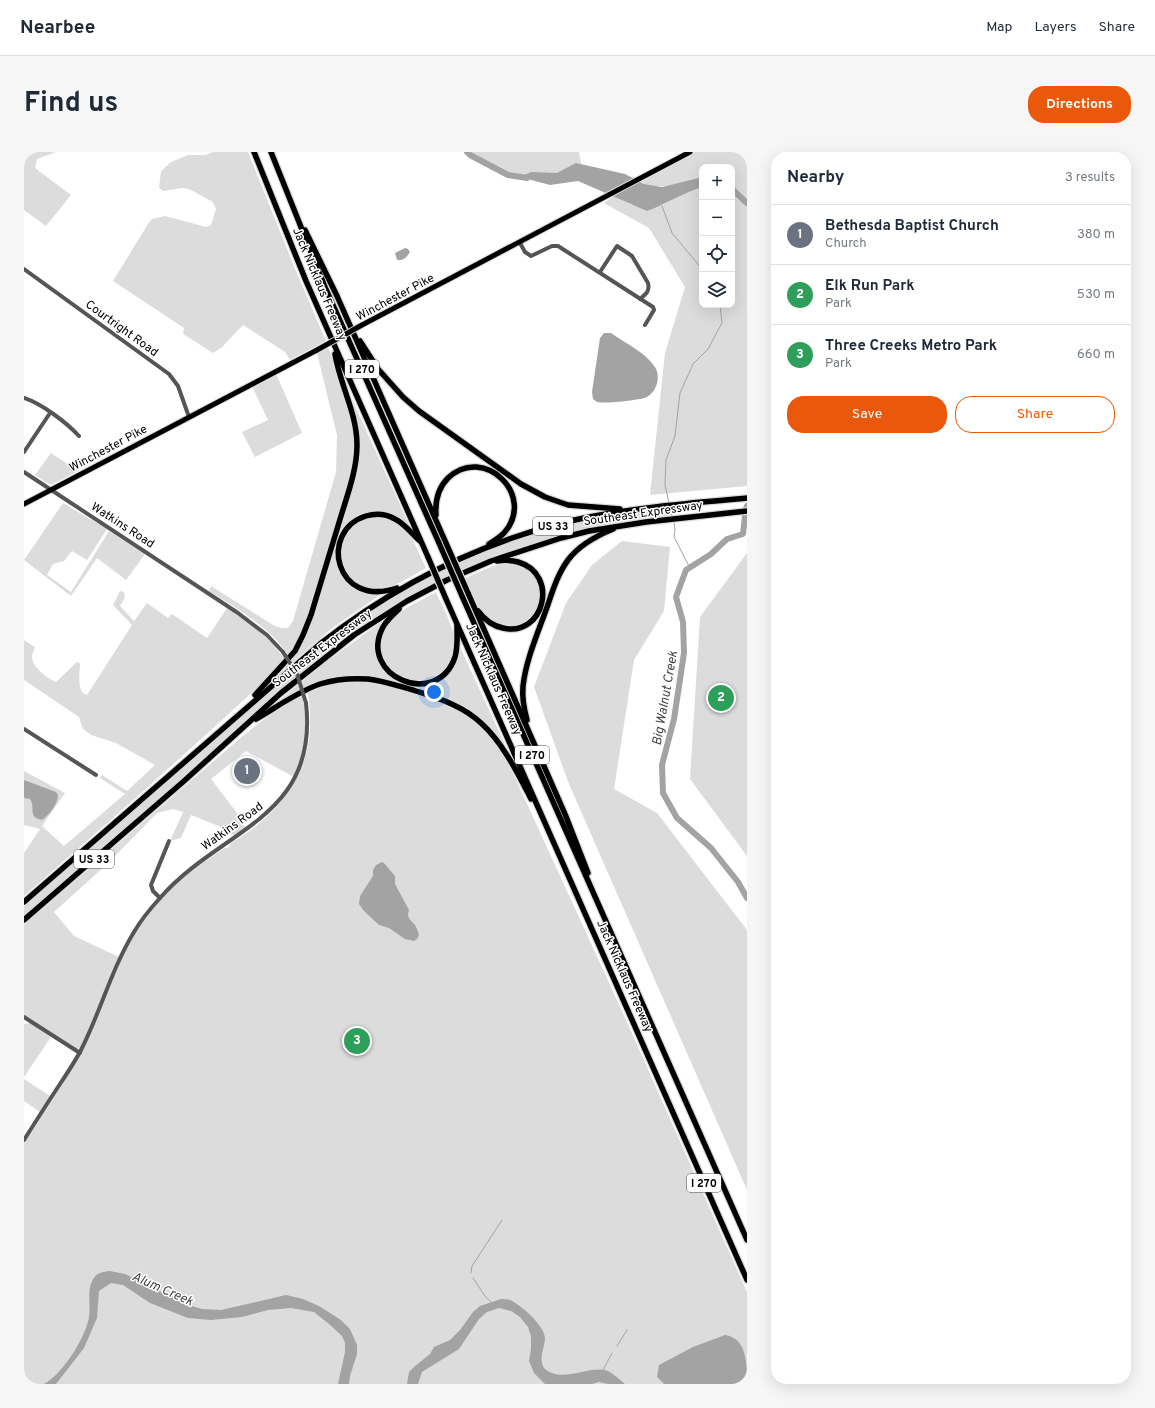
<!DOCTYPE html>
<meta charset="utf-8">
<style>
:root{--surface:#fff;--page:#f6f6f7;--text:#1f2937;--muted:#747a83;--line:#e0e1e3;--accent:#ea580c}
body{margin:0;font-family:Overpass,sans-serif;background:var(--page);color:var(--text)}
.controls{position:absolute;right:12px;top:12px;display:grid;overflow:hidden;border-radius:8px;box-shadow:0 4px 16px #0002}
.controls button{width:36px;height:36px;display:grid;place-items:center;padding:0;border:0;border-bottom:1px solid var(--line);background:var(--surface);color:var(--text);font:20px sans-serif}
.you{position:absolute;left:410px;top:540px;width:14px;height:14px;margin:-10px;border:3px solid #fff;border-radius:50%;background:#1a73e8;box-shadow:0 0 0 6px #1a73e833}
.badge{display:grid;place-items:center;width:26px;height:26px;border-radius:50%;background:var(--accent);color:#fff;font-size:13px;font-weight:700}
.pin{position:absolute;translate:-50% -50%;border:2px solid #fff;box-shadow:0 1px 4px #0006}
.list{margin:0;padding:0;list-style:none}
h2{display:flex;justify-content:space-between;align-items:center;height:52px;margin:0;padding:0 16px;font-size:17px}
h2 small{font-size:13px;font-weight:400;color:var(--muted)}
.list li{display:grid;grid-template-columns:26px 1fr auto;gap:12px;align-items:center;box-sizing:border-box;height:60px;padding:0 16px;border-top:1px solid var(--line)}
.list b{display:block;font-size:15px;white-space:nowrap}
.list p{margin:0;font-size:13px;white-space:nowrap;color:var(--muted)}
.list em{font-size:13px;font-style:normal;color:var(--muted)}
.actions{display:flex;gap:8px;padding:12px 16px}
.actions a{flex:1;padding:9px 0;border:1px solid var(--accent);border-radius:16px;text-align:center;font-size:14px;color:var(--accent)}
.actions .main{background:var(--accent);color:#fff}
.icon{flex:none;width:22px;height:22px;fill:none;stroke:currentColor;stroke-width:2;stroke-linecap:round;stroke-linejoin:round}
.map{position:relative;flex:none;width:723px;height:1232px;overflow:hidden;border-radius:16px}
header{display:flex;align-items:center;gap:24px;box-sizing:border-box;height:56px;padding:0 20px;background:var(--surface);border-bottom:1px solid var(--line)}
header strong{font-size:19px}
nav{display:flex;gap:22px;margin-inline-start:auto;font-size:14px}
.intro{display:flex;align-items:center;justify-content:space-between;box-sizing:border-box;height:96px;padding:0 24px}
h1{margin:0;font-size:28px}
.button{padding:10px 18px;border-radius:16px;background:var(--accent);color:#fff;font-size:14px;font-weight:700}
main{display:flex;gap:24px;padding:0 24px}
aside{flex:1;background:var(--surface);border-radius:16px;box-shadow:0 4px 16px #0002}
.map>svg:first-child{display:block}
.green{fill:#dcdcdc}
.water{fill:#a3a3a3}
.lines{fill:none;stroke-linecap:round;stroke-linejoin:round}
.stream{stroke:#a3a3a3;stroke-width:1}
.river{stroke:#a3a3a3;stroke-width:6}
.major-casing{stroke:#dbdbdb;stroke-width:7}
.highway-casing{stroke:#dbdbdb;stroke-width:8}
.minor{stroke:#555;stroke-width:4}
.major{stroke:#000;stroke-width:5}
.highway{stroke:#000;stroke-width:5.5}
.major-bridge-casing{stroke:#dbdbdb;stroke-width:7;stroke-linecap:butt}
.highway-bridge-casing{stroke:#dbdbdb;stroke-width:8;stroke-linecap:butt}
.minor-bridge{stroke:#555;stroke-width:4}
.major-bridge{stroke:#000;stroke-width:5}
.highway-bridge{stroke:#000;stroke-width:5.5}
.labels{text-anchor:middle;stroke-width:3;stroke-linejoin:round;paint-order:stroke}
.shield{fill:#fff;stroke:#4c4c4c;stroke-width:1}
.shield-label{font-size:11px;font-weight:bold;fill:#000}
.street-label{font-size:12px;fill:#000;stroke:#fff}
.water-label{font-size:13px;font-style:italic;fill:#444;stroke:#fff}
</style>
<header>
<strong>Nearbee</strong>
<nav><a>Map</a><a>Layers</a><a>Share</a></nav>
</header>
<div class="intro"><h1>Find us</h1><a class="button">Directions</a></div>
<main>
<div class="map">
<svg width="723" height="1232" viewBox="0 0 723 1232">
<rect width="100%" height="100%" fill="#fff"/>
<!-- green -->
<g class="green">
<polygon points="0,0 32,0 13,7 11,16 47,43 22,74 0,58"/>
<polygon points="189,0 224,0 272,119 302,189 266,208 261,200 219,173 198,195 189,201 159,182 160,176 89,129 124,72 128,67 141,64 182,75 187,73 192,57 189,50 165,37 158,36 139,39 135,36 137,19 147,10 164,3 182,3"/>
<polygon points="443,0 555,0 559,22 524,28 484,23 447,3"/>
<path d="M671 0H723V334L626 343 641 201 661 135 625 76 580 51 590 44 608 53H639L665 39 678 35V153H708V15H678V25C659 28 635 41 617 30Z"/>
<path d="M304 195C314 222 327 251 330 280 332 296 329 311 326 326L280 477 267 502 247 523 186 579 106 651 0 744V701L16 677 0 673V619L41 641 18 674 40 694 101 642 76 626 78 623 103 639 131 613 92 591 67 583 59 577 55 565 0 528V488L11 495C10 498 8 502 8 505 8 515 24 527 32 530L53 510 56 511C56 520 52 540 63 543L108 473 89 453 96 439 100 440 101 445 96 454 110 469 123 451 144 466 148 462 183 486 203 456C223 469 244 483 258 504L263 501C244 474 212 456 185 439L187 434 251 474 258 476H264L269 469 312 320 313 283 293 201Z"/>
<polygon points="252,222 278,281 231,305 218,280 244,268 228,234"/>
<path d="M328 247 387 377 376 367 341 362C334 369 318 380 314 388 306 406 318 430 335 438 341 441 348 442 356 443L308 476 261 517 260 516 274 497 332 315V270L327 248Z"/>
<polygon points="27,301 54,319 27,333 11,323"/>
<polygon points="39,351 83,377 63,408 48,399 40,409 29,412 23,423 47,440 85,379 121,402 102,428 73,406 47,444 0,408"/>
<path d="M642 357 643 364C594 371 545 380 498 395 425 418 359 457 299 503L0 764V753C65 696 130 639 195 582 266 520 334 458 419 417 475 390 535 372 596 362 611 359 627 358 642 357Z"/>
<path d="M357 365C385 370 391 393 402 416 388 423 368 438 352 438 320 438 304 395 328 374 330 373 334 371 336 370 339 369 342 366 344 366 348 365 353 365 357 365Z"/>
<polygon points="598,389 646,395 640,459 610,508 590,637 633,661 723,778 723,1038 545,632 510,535 542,451 568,413"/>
<polygon points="723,401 723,704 666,627 676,465"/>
<path d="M483 412C528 413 527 475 482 474 471 474 461 466 455 457 449 448 445 436 441 426L469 414Z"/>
<path d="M412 440C419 456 431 476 431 494 430 505 425 514 417 521 381 550 334 501 371 465 382 454 399 448 412 440Z"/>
<polygon points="360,468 361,469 355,478 352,493 368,525 381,532 403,534 417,527 435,495 436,495 484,599 483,599 450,563 375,532 311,526 258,550 256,548 299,512"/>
<path d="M336 528C353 530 369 535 386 540 417 549 446 559 468 585 474 591 478 600 483 608L603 870 723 1140V1232H0V991L44 923 59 898 100 801 115 775 138 746 153 731 171 716 199 697 205 695 206 692C216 685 229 678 238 669 267 643 287 609 286 570 286 560 286 549 283 540L312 530Z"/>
<path d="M278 543C282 560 283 578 280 596 277 606 273 616 270 625L222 599 187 627 220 670 219 672 222 676 210 684 202 677 167 663 157 686 146 689 159 660 149 657 133 661 81 714 30 760 50 784 95 805 57 895 53 897 50 896 0 863V773L221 582 250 560Z"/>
<polygon points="7,871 27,885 0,925 0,872"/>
<polygon points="0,927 26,944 16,960 0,949"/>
</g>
<!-- water -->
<g class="water">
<path d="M552 11 601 22 620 32 638 35 678 25V35C659 41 642 52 623 59L554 29 526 33 496 25 507 20 533 21Z"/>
<path d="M381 96 384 97 386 100C383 105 379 109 373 108L371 101Z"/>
<path d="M580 181H587C601 191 621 200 631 215 637 225 633 239 623 245 618 248 579 252 574 250 572 250 571 248 569 247L568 240 576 186Z"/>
<path d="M0 628 32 640 34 643C34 652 25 663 18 668 3 665 12 656 6 647L0 646Z"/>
<path d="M358 710 360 711 371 724V732L385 758C382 766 387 768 391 773 393 776 394 780 395 783L393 787 390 789 381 787 365 776 355 773 340 759 335 752 336 744 349 724V718L352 713Z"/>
<path d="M86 1119 101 1122 161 1152 178 1157 197 1158 262 1143 279 1147 295 1154 317 1168 326 1177 333 1193V1202L326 1224 325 1232H314L321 1200V1191L318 1184 305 1172 290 1160 267 1156 244 1158 218 1165 187 1168 164 1166 126 1151 99 1133 87 1131 75 1139 73 1166 60 1196 32 1232H20C38 1223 62 1185 65 1165 67 1152 62 1137 70 1126 73 1120 80 1120 86 1119Z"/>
<path d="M477 1147C480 1147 483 1147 486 1148 497 1153 520 1173 521 1186 521 1195 514 1207 520 1216 537 1232 562 1214 581 1218 588 1220 595 1227 601 1232H584L575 1230 568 1232H521L510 1221 505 1209 507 1197V1184L504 1175 496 1165 487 1159 475 1156 463 1160 455 1167 435 1197 398 1220 394 1232H383L385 1220 390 1215 406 1202 410 1195 426 1188 436 1178 449 1160 456 1154Z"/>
<path d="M701 1183C723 1186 723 1212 723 1232H640L633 1225 635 1213 669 1195Z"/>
</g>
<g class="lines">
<!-- stream -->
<g class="stream">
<polyline points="638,54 648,81 678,117"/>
<polyline points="645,351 641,333 642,308 651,284 656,241 669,212 684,197 698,171 696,153"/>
<polyline points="646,356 648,365"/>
<polyline points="650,370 651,377 650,385 666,416"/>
<polyline points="447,1121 448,1114 478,1068"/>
<polyline points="449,1126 461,1144 467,1150"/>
<polyline points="593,1194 603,1178"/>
<polyline points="579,1218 588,1201"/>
</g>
<!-- river -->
<g class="river">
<polyline points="443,0 446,3 484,23 503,26"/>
<polyline points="708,37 723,51"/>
<polyline points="723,354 722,356 719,382 703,387 687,402 662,418 652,445 659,470 660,501 650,567 638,613 639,641 653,666 687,696 714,730 723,746"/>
</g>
<!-- major casing -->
<g class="major-casing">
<g id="major">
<polyline points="338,173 666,0"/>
<polyline points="0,352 293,198"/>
</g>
</g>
<!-- highway casing -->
<g class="highway-casing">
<g id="highway">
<polyline points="230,0 282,129 404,405"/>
<polyline points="247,0 301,135 415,391"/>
<polyline points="281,78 313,144 422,391"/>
<polyline points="336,189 354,217 379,245 395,259 497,332 521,345 544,353 596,357"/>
<path d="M412 363C411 349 414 336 424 326 460 292 513 344 480 381 475 386 470 389 465 392"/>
<path d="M373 436C311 457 294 379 342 364 352 361 362 362 371 367 381 372 388 382 396 389"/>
<polyline points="444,441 541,662 564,721"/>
<polyline points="438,444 723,1088"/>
<polyline points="422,447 723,1128"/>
<path d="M375 457C369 463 363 468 359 475 333 524 413 558 431 505 434 495 433 484 433 474"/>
<path d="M454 459C460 467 469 474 479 476 520 486 536 422 494 410 487 408 480 408 473 409"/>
<path d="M231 543 271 499 279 483 287 463C297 430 307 397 317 364 324 341 333 317 333 293 333 261 316 233 311 202"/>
<path d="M232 567C253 555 273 540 296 532 312 527 328 526 344 527 360 529 374 534 389 538 413 546 438 553 457 571 479 591 493 620 507 647"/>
<path d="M503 568C500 557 498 545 499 534 502 508 513 483 522 458 528 441 533 423 544 408 555 393 572 384 589 377"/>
<path d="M0 750 296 492C370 434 455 391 546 369 604 356 664 351 723 346"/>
<polyline points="0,768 160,629 257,541 330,483 383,449 423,428 467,409 537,386 565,379 622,370 723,359"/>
</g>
</g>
<!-- minor -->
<g class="minor">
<polyline points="496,91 501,100 507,104 528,94 534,94 629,155 630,158 621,173"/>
<polyline points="0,117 145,222 154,234 165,265"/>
<path d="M576 120 593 94 608 104 624 131C626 139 622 142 616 147"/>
<path d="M0 246C18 252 42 270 55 284"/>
<polyline points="0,300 26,261"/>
<polyline points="0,320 214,461 243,483 259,500"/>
<polyline points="0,577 72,623"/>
<polyline points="136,746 129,739 127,733 145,689"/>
<polyline points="0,865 56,901"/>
<path d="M0 988C12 969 24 950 36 932 44 920 52 908 58 896 77 858 88 816 110 780 117 768 126 757 136 746 197 676 295 667 282 551"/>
</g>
<!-- major -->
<use href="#major" class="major"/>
<!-- highway -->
<use href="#highway" class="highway"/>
<!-- major-bridge casing -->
<g class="major-bridge-casing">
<polyline id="major-bridge" points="293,198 338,173"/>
</g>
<!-- highway-bridge casing -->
<g class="highway-bridge-casing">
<g id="highway-bridge">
<polyline points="415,391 438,444"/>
<polyline points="422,391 444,441"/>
<polyline points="404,405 422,447"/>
</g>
</g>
<!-- minor-bridge -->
<polyline class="minor-bridge" points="259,500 273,522 282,551"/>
<!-- major-bridge -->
<use href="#major-bridge" class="major-bridge"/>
<!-- highway-bridge -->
<use href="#highway-bridge" class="highway-bridge"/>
</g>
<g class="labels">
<!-- shield labels -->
<g class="shield">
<rect x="321" y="208" width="34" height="18" rx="3"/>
<rect x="509" y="365" width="40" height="18" rx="3"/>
<rect x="491" y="594" width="34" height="18" rx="3"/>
<rect x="50" y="698" width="40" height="18" rx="3"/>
<rect x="663" y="1022" width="34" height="18" rx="3"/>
</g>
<g class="shield-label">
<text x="338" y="221">I 270</text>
<text x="529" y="378">US 33</text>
<text x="508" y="607">I 270</text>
<text x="70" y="711">US 33</text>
<text x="680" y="1035">I 270</text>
</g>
<!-- street labels -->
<g class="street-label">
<text transform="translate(296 132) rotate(67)" y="4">Jack Nicklaus Freeway</text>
<text transform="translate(371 145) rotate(-28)" y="4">Winchester Pike</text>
<text transform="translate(98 176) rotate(36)" y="4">Courtright Road</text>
<text transform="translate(84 296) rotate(-28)" y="4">Winchester Pike</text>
<text transform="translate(619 361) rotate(-8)" y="4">Southeast Expressway</text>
<text transform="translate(99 373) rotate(33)" y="4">Watkins Road</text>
<text transform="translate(298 496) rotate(-37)" y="4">Southeast Expressway</text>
<text transform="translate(470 527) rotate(66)" y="4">Jack Nicklaus Freeway</text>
<text transform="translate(208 674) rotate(-36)" y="4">Watkins Road</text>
<text transform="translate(601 824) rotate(66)" y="4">Jack Nicklaus Freeway</text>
</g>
<!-- water labels -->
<g class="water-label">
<text transform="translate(640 546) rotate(-80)" y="5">Big Walnut Creek</text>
<text transform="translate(139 1136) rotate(24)" y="5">Alum Creek</text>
</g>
</g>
</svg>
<div class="controls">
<button>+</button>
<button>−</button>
<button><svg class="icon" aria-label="locate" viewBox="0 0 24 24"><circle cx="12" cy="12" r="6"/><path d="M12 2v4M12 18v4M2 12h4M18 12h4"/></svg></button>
<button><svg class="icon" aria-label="layers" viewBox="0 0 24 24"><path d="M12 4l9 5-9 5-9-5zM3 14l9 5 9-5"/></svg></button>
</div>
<div class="you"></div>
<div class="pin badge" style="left:223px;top:619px;background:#6b7280">1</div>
<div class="pin badge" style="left:697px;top:546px;background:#2e9e5b">2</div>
<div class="pin badge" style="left:333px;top:889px;background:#2e9e5b">3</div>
</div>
<aside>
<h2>Nearby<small>3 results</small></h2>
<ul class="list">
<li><span class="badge" style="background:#6b7280">1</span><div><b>Bethesda Baptist Church</b><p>Church</p></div><em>380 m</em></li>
<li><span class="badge" style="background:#2e9e5b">2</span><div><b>Elk Run Park</b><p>Park</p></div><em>530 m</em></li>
<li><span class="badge" style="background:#2e9e5b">3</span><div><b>Three Creeks Metro Park</b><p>Park</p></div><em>660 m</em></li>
</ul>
<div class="actions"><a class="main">Save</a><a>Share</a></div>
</aside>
</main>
